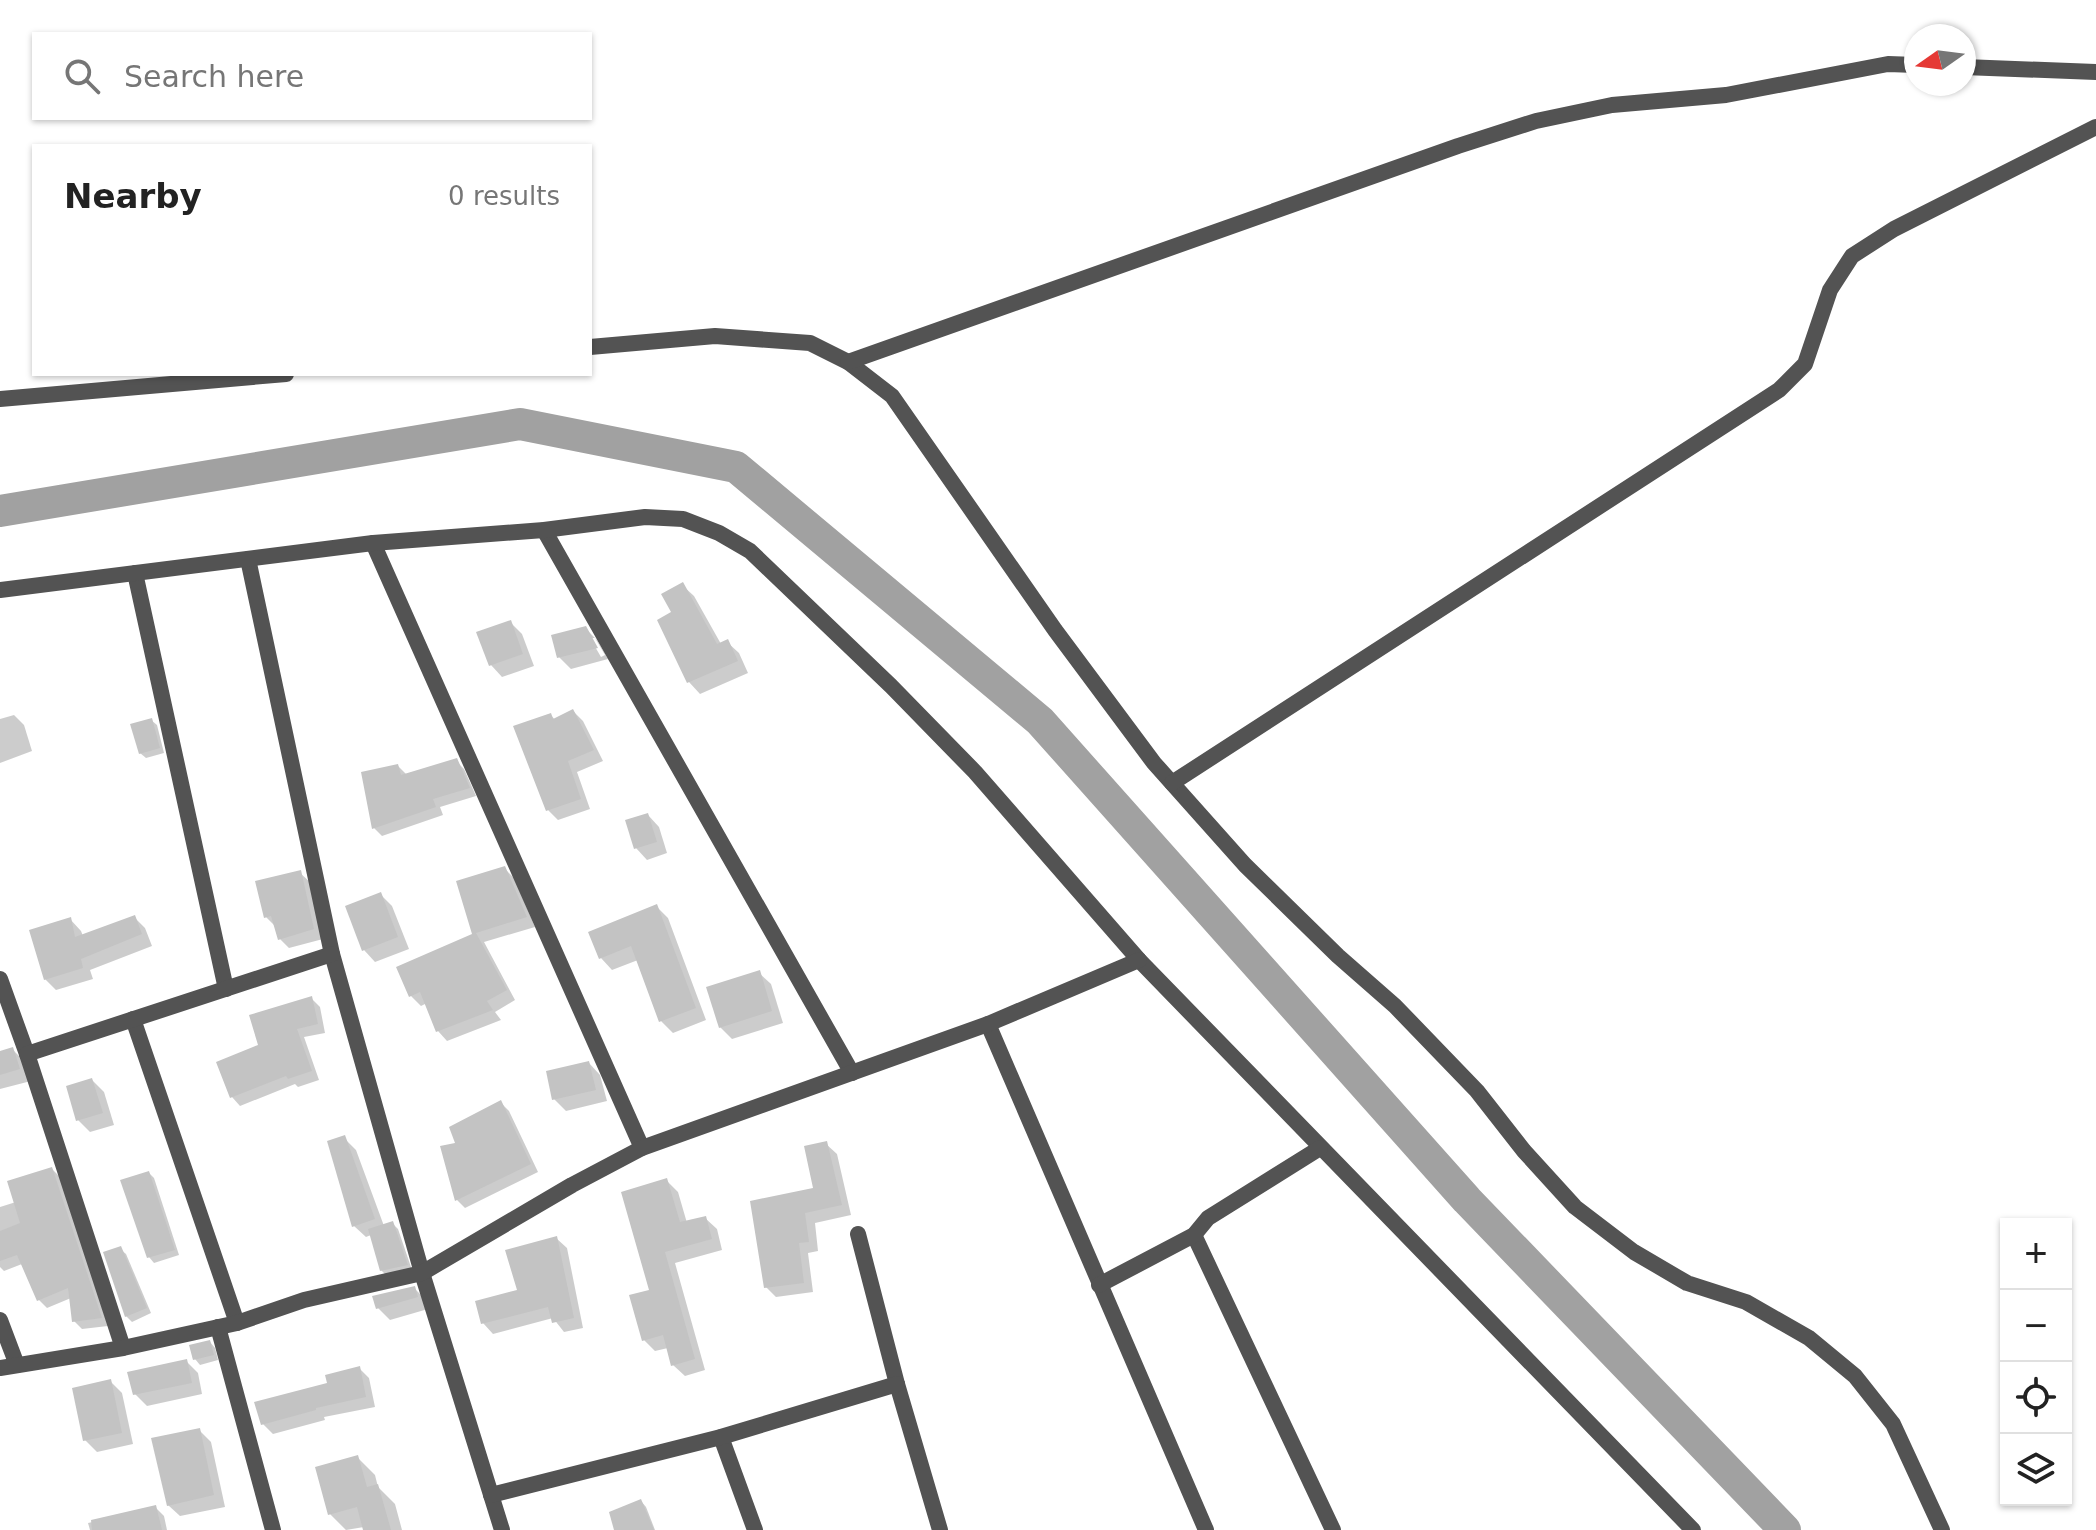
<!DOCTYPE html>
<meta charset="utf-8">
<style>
:root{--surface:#fff;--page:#f6f6f6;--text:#222;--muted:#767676;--line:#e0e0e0}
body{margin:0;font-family:"DejaVu Sans",sans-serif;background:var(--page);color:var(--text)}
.controls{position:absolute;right:24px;bottom:24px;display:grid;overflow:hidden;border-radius:0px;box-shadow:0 2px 6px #0004}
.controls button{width:72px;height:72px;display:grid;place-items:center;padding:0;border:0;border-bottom:2px solid var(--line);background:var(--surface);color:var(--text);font:40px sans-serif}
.compass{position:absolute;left:1904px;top:24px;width:72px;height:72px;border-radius:50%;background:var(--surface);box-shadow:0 2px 6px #0004;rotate:256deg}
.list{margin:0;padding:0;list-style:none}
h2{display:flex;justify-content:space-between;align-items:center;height:104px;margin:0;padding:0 32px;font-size:34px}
h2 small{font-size:26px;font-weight:400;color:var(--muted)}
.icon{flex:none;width:44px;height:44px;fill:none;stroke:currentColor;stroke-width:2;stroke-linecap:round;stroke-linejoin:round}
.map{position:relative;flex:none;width:2096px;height:1530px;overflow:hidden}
.search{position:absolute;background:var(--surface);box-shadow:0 2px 6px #0004;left:32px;top:32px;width:560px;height:88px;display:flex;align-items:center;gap:20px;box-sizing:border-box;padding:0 28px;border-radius:0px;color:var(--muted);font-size:30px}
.panel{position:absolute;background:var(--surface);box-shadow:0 2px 6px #0004;left:32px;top:144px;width:560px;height:232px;border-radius:0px}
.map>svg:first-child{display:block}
.shadow{fill:#0003;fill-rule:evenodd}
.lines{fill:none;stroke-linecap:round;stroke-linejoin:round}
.canal{stroke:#a1a1a1;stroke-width:32}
.building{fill:#c3c3c3}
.street{stroke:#535353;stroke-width:16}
</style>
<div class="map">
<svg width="2096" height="1530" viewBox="0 0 2096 1530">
<rect width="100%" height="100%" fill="#fff"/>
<!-- shadow -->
<g class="shadow">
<polygon points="682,585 694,596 721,644 727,642 739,653 748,673 700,694 689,682 674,613"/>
<polygon points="510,622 522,634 534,666 502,677 491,665"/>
<path d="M585 628 597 640 608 659 571 669 559 657ZM590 638H595L605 655 601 657Z"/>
<polygon points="573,711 583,721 603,761 577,772 590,809 558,820 548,810 551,715 555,720"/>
<polygon points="14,715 24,725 32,751 0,763 0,719"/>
<polygon points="151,720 157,725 164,753 146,758 140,753"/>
<polygon points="456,761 464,769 476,796 440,807 443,815 382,836 374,828 398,766 406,774"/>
<polygon points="648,815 659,827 667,853 647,860 636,848"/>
<polygon points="504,868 514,878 535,927 484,942 515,1000 495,1012 501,1020 447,1041 438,1031 427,1003 421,1006 411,996 398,968 474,935"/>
<polygon points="300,873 310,882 323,939 289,948 280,939 276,927 266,917"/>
<polygon points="381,895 392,906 409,949 375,962 364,950"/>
<polygon points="656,906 668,918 706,1020 673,1033 661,1021 638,960 612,970 601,958"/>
<polygon points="134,917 145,928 152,946 90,970 93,979 56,990 45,979 70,919 81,931 83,936"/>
<polygon points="759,973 771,984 783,1023 732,1039 720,1027"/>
<polygon points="312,999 320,1007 325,1033 304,1037 319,1080 298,1087 295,1084 240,1106 232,1097 218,1063 261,1047"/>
<polygon points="12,1049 24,1061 31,1081 0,1089 0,1053"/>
<polygon points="589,1063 600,1075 607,1101 566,1111 554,1099"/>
<polygon points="92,1080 104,1092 114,1125 90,1132 78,1120"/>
<polygon points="501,1103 509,1111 538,1172 465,1208 457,1200 442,1148 457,1144"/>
<polygon points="344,1138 356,1150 384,1226 392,1223 398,1229 412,1270 387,1276 381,1270 371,1235 366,1237 354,1226"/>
<polygon points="826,1144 837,1154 851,1215 815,1223 818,1251 808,1253 813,1292 776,1297 766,1287 815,1189"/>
<polygon points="52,1169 60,1177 108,1326 82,1329 74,1321 71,1298 47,1308 39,1300 22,1264 4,1271 0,1267 0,1207 16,1202"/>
<polygon points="149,1173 154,1178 179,1255 154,1263 149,1257"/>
<polygon points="667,1181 678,1192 687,1223 705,1218 717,1229 722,1250 675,1263 705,1370 685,1376 673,1365 668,1348 655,1351 644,1340"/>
<polygon points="556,1238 567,1248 583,1328 564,1332 553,1318 493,1334 483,1323 520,1292"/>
<polygon points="120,1249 126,1254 151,1313 132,1322 126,1316"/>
<polygon points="414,1288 426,1300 428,1309 390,1320 378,1308"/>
<polygon points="210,1342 215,1348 218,1360 200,1365 195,1359"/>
<polygon points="186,1361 198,1373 202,1394 147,1406 135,1394"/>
<polygon points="359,1368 369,1378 375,1407 324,1417 325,1420 273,1434 263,1424"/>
<polygon points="111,1382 122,1393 133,1444 97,1452 85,1440"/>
<polygon points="199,1430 211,1442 225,1507 180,1516 168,1505"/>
<polygon points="357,1457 375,1475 378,1487 395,1504 402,1530 365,1530 364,1527 346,1530 330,1514"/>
<polygon points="641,1501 646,1507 655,1530 616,1530"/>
<polygon points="156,1508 164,1516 167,1530 90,1530 88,1523"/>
</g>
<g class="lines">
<!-- canal -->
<polyline class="canal" points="0,511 520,424 736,467 1040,721 1467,1200 1785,1530"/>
</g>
<!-- building -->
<g class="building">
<polygon points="683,582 717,644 728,639 738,661 687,683 657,620 671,612 661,594"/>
<polygon points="511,620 523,654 489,666 476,632"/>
<polygon points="586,626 598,648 557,658 551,635"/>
<polygon points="573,709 594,750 568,761 581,799 546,811 513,726 551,713 553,719"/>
<polygon points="152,718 160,748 139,754 130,724"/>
<polygon points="457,758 470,788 433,799 436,807 372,829 361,772 398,764 401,775"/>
<polygon points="648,813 657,842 634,849 625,820"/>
<polygon points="505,866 527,917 476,933 507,990 487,1001 493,1010 436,1032 420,992 409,997 396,967 472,934 456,881"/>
<polygon points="301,870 314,929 278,940 271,916 264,918 255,881"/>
<polygon points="381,892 398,937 362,951 345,906"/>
<polygon points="657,904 696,1008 659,1022 631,946 599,959 588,932"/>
<polygon points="135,915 142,934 81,959 83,968 44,980 29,930 71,917 75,937"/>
<polygon points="760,970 772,1011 719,1028 706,987"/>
<polygon points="312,996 318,1024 297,1029 312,1071 288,1079 286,1076 230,1098 216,1062 258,1045 249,1015"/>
<polygon points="13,1047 20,1069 0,1075 0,1051"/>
<polygon points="589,1061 596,1090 552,1100 546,1071"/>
<polygon points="92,1078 103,1113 76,1121 66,1086"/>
<polygon points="501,1100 531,1164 455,1201 440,1146 455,1143 449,1127"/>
<polygon points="345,1135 375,1219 352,1227 327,1141"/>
<polygon points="827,1141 842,1205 805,1213 809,1242 799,1243 804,1283 764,1288 750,1201 813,1188 804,1146"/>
<polygon points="52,1167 102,1318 72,1322 68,1288 37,1301 17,1255 0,1261 0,1231 20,1223 7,1181"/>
<polygon points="149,1171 175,1250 147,1258 120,1180"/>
<polygon points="667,1178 680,1222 706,1216 712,1239 665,1252 695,1359 671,1366 663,1335 642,1341 629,1295 649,1290 621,1192"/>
<polygon points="393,1221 408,1265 380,1271 368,1229"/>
<polygon points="557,1236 574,1318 552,1323 548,1307 481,1324 475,1301 517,1290 505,1250"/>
<polygon points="121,1246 147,1308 125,1317 103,1252"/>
<polygon points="415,1286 418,1297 376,1309 372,1296"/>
<polygon points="210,1340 214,1355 193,1360 189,1345"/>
<polygon points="187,1359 192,1383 133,1395 127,1372"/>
<polygon points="360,1366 366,1397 316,1408 316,1410 261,1425 254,1402 327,1383 325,1375"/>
<polygon points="111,1379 122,1433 83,1441 72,1388"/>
<polygon points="200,1428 214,1495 167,1506 151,1438"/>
<polygon points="358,1455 367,1487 378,1484 391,1530 363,1530 357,1507 328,1515 315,1467"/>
<polygon points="641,1499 654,1530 614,1530 609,1512"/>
<polygon points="156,1505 162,1530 92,1530 91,1520"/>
</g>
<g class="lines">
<!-- street -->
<g class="street">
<polyline points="1964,67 2096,72"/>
<polyline points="590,347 715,336 810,343 848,362 892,396 1055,630 1154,763 1245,865 1338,956 1395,1006 1477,1091 1524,1151 1575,1207 1634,1252 1687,1283 1746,1302 1809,1338 1855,1376 1893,1424 1942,1530"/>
<polyline points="848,362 1458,146 1536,121 1612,105 1726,95 1888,64 1916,65"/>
<polyline points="0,399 286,374"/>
<polyline points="544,530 852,1073"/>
<polyline points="373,543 642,1148"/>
<polyline points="248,559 332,954 422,1273 502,1530"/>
<polyline points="135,573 226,989"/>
<polyline points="0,590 373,543 544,530 645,517 683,519 719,533 750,551 891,686 975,772 1139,960 1693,1530"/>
<polyline points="1172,783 1779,390 1805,364 1830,290 1852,256 1894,229 2096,127"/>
<polyline points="0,979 27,1054 123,1348"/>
<polyline points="133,1019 237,1323"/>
<polyline points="988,1024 1206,1530"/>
<polyline points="27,1054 332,954"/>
<polyline points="858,1234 897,1384 940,1530"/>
<polyline points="1194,1235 1333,1530"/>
<polyline points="1099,1285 1194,1235 1208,1218 1320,1148"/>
<polyline points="0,1320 17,1365"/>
<polyline points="218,1327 273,1530"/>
<polyline points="0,1368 123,1348 237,1323 304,1300 422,1273 572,1185 642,1148 988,1024 1139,960"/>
<polyline points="721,1437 755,1530"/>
<polyline points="491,1495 721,1437 897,1384"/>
</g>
</g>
</svg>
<div class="controls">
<button>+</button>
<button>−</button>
<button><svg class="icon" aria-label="locate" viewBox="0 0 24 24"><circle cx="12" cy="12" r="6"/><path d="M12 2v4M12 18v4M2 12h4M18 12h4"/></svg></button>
<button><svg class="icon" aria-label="layers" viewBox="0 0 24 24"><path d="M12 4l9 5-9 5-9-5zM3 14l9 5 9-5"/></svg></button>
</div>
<svg class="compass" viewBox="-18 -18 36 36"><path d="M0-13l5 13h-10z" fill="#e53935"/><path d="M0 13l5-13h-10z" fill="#767676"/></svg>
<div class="search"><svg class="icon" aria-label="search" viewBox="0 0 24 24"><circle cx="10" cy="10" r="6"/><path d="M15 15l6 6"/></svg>Search here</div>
<section class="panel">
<h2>Nearby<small>0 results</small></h2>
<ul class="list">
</ul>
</section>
</div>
